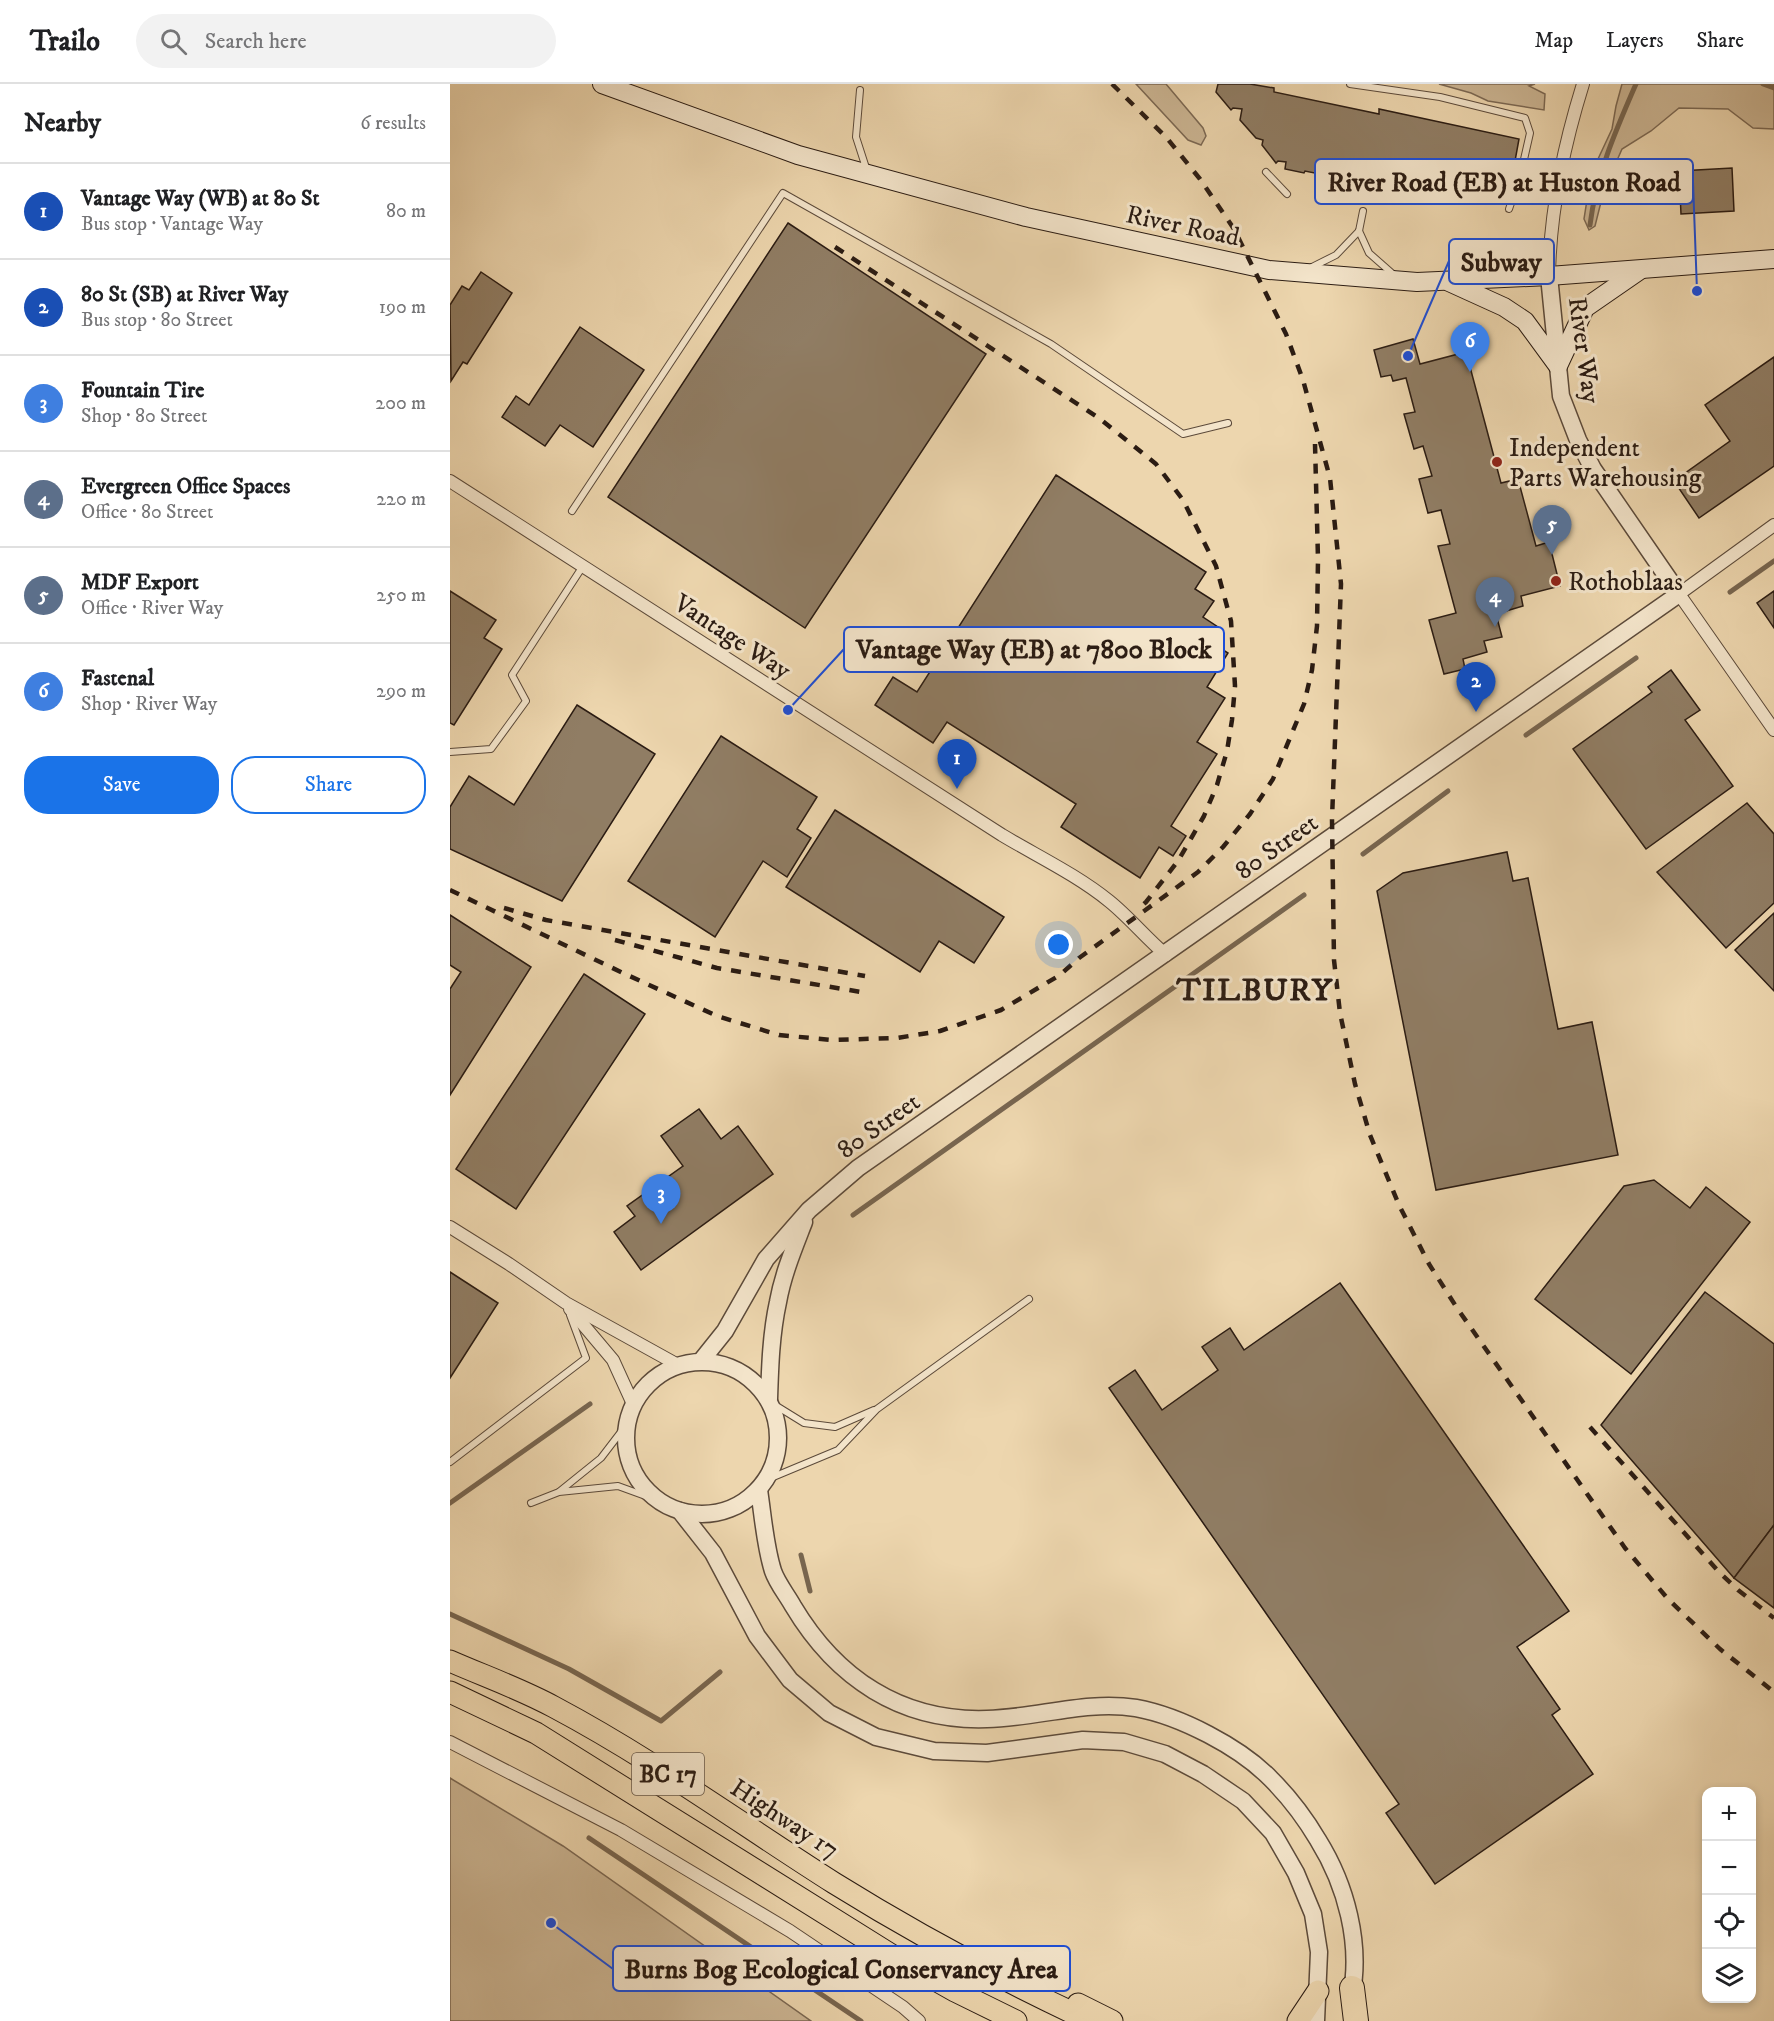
<!DOCTYPE html>
<meta charset="utf-8">
<style>
:root{--surface:#fff;--page:#f2f2f2;--text:#202124;--muted:#757577;--line:#e0e0e0;--accent:#1a73e8}
body{margin:0;font-family:"IM FELL DW Pica",serif;background:var(--page);color:var(--text)}
.controls{position:absolute;right:18px;bottom:18px;display:grid;overflow:hidden;border-radius:12px;box-shadow:0 3px 9px #0003}
.controls button{width:54px;height:54px;display:grid;place-items:center;padding:0;border:0;border-bottom:2px solid var(--line);background:var(--surface);color:var(--text);font:30px sans-serif}
.you{position:absolute;left:609px;top:861px;width:21px;height:21px;margin:-15px;border:4px solid #fff;border-radius:50%;background:#1a73e8;box-shadow:0 0 0 9px #1a73e833}
.badge{display:grid;place-items:center;width:39px;height:39px;border-radius:50%;background:var(--accent);color:#fff;font-size:20px;font-weight:700}
.pin{position:absolute;translate:-50% -50px;filter:drop-shadow(0 2px 3px #0008)}
.pin::after{content:'';position:absolute;top:32px;width:21px;height:18px;background:inherit;clip-path:polygon(0 0,100% 0,50% 100%)}
.list{margin:0;padding:0;list-style:none}
h2{display:flex;justify-content:space-between;align-items:center;height:78px;margin:0;padding:0 24px;font-size:26px}
h2 small{font-size:20px;font-weight:400;color:var(--muted)}
.list li{display:grid;grid-template-columns:39px 1fr auto;gap:18px;align-items:center;box-sizing:border-box;height:96px;padding:0 24px;border-top:2px solid var(--line)}
.list b{display:block;font-size:22px;white-space:nowrap}
.list p{margin:0;font-size:20px;white-space:nowrap;color:var(--muted)}
.list em{font-size:20px;font-style:normal;color:var(--muted)}
.actions{display:flex;gap:12px;padding:18px 24px}
.actions a{flex:1;padding:14px 0;border:2px solid var(--accent);border-radius:24px;text-align:center;font-size:21px;color:var(--accent)}
.actions .main{background:var(--accent);color:#fff}
.icon{flex:none;width:33px;height:33px;fill:none;stroke:currentColor;stroke-width:2;stroke-linecap:round;stroke-linejoin:round}
.map{position:relative;flex:none;width:1324px;height:1937px;overflow:hidden}
header{display:flex;align-items:center;gap:36px;box-sizing:border-box;height:84px;padding:0 30px;background:var(--surface);border-bottom:2px solid var(--line)}
header strong{font-size:28px}
nav{display:flex;gap:33px;margin-inline-start:auto;font-size:21px}
.search{width:420px;height:54px;background:var(--page);display:flex;align-items:center;gap:15px;box-sizing:border-box;padding:0 21px;border-radius:33px;color:var(--muted);font-size:22px}
main{display:flex}
aside{flex:1;background:var(--surface)}
.map>svg:first-child{display:block}
.green{fill:#ccb694;stroke:#7c6954;stroke-width:1.5}
.lines{fill:none;stroke-linecap:round;stroke-linejoin:round}
.stream{stroke:#786650;stroke-width:5}
.building{fill:#907d64;stroke:#2b1c13;stroke-width:1.5}
.service-casing{stroke:#5c4a3a;stroke-width:8}
.minor-casing{stroke:#5c4a3a;stroke-width:14}
.tertiary-casing{stroke:#5c4a3a;stroke-width:19}
.secondary-casing{stroke:#2b1c13;stroke-width:20}
.trunk-casing{stroke:#2b1c13;stroke-width:23}
.motorway-casing{stroke:#2b1c13;stroke-width:26}
.service{stroke:#f3e4ca;stroke-width:6}
.minor{stroke:#f3e4ca;stroke-width:12}
.tertiary{stroke:#f3e4ca;stroke-width:16}
.secondary{stroke:#f3e4ca;stroke-width:18}
.trunk{stroke:#edd6ae;stroke-width:21}
.motorway{stroke:#edd6ae;stroke-width:24}
.rail{stroke:#2b1c13;stroke-width:4.5;stroke-dasharray:10 10;stroke-linecap:butt}
.poi-dot{fill:#8f2418;stroke:#f3e4ca;stroke-width:2}
.labels{text-anchor:middle;stroke-width:6;stroke-linejoin:round;paint-order:stroke}
.shield{fill:#f3e4ca;stroke:#67584a;stroke-width:1.5}
.shield-label{font-size:24px;font-weight:bold;fill:#2b1c13}
.street-label{font-size:26px;fill:#2b1c13;stroke:#f3e4ca}
.poi-label{font-size:26px;fill:#2b1c13;stroke:#f3e4ca;text-anchor:start}
.district-label{font-size:32px;font-weight:bold;letter-spacing:1.5px;fill:#2b1c13;stroke:#f3e4ca}
.leader{fill:none;stroke:#1d4ed8;stroke-width:2}
.callout-dot{fill:#1d4ed8;stroke:#f3e4ca;stroke-width:2}
.callout{fill:#f3e4ca;stroke:#1d4ed8;stroke-width:2}
.callout-label{font-size:27px;text-anchor:middle;font-weight:bold;fill:#2b1c13}
</style>
<header>
<strong>Trailo</strong>
<div class="search"><svg class="icon" aria-label="search" viewBox="0 0 24 24"><circle cx="10" cy="10" r="6"/><path d="M15 15l6 6"/></svg>Search here</div>
<nav><a>Map</a><a>Layers</a><a>Share</a></nav>
</header>
<main>
<aside>
<h2>Nearby<small>6 results</small></h2>
<ul class="list">
<li><span class="badge" style="background:#1a4fb4">1</span><div><b>Vantage Way (WB) at 80 St</b><p>Bus stop · Vantage Way</p></div><em>80 m</em></li>
<li><span class="badge" style="background:#1a4fb4">2</span><div><b>80 St (SB) at River Way</b><p>Bus stop · 80 Street</p></div><em>190 m</em></li>
<li><span class="badge" style="background:#3f7fe0">3</span><div><b>Fountain Tire</b><p>Shop · 80 Street</p></div><em>200 m</em></li>
<li><span class="badge" style="background:#5c6f8a">4</span><div><b>Evergreen Office Spaces</b><p>Office · 80 Street</p></div><em>220 m</em></li>
<li><span class="badge" style="background:#5c6f8a">5</span><div><b>MDF Export</b><p>Office · River Way</p></div><em>250 m</em></li>
<li><span class="badge" style="background:#3f7fe0">6</span><div><b>Fastenal</b><p>Shop · River Way</p></div><em>290 m</em></li>
</ul>
<div class="actions"><a class="main">Save</a><a>Share</a></div>
</aside>
<div class="map">
<svg width="1324" height="1937" viewBox="0 0 1324 1937">
<rect width="100%" height="100%" fill="#edd6ae"/>
<filter id="stains"><feTurbulence type="fractalNoise" baseFrequency=".00333" numOctaves="4"/><feColorMatrix values="0 0 0 0 .2 0 0 0 0 .09 0 0 0 0 .02 0 0 0 .5 -.17"/></filter>
<radialGradient id="worn" r=".72"><stop offset=".6" stop-color="#630" stop-opacity="0"/><stop offset="1" stop-color="#630" stop-opacity=".3"/></radialGradient>
<!-- green -->
<g class="green">
<polygon points="686,0 716,0 753,44 756,52 751,61 738,56"/>
<polygon points="989,0 1085,0 1079,2 1095,10 1094,26 1038,17 1021,9"/>
<polygon points="1172,0 1324,0 1324,45 1303,44 1278,25 1229,24 1201,47 1172,65 1154,106 1145,142 1139,146 1134,135 1137,116 1148,75 1162,45 1166,22"/>
<polygon points="0,1694 113,1762 361,1937 0,1937"/>
</g>
<g class="lines">
<!-- stream -->
<g class="stream">
<polyline points="1313,0 1324,4"/>
<path d="M1140 141C1146 91 1166 46 1186 0"/>
<polyline points="1280,508 1324,477"/>
<polyline points="1076,651 1186,574"/>
<polyline points="913,770 998,707"/>
<polyline points="403,1131 854,811"/>
<polyline points="0,1419 140,1320"/>
<polyline points="351,1471 360,1507"/>
<polyline points="0,1530 119,1585 211,1637 270,1588"/>
<polyline points="139,1754 411,1937"/>
</g>
</g>
<!-- building -->
<g class="building">
<polygon points="768,0 800,0 824,4 824,8 929,30 929,25 1069,55 1061,99 1059,99 1055,117 1034,117 1035,115 1024,112 1023,116 1003,116 1003,114 996,112 995,116 975,115 975,112 961,109 960,111 922,103 923,101 908,98 907,100 869,92 870,90 855,87 854,89 835,85 836,78 828,77 826,79 812,61 813,56 806,54 790,36 792,25 783,24 781,26 766,8"/>
<polygon points="1282,84 1284,127 1231,130 1229,87"/>
<polygon points="338,139 536,270 355,544 158,413"/>
<polygon points="31,188 62,209 17,280 13,278 1,297 0,221 12,202 19,206"/>
<polygon points="130,243 194,286 143,363 110,341 95,362 52,333 66,312 79,321"/>
<polygon points="963,255 970,280 1016,268 1051,399 1068,395 1086,462 1099,458 1110,502 1071,512 1073,522 1046,530 1052,553 1034,557 1037,568 1013,575 1015,585 994,590 979,536 1006,529 988,462 1000,460 991,426 978,429 969,395 982,392 973,362 964,365 954,330 965,328 956,294 943,297 941,291 931,293 924,266"/>
<polygon points="1324,273 1324,382 1249,434 1224,397 1280,357 1255,321"/>
<polygon points="606,391 756,488 745,505 764,517 753,533 771,545 762,559 778,569 757,603 775,614 747,658 767,670 721,742 736,752 723,772 709,763 690,794 611,743 626,720 497,638 483,659 425,621 443,593 467,608"/>
<polygon points="0,507 46,536 34,554 52,565 4,641 0,639"/>
<polygon points="1324,507 1324,544 1307,519"/>
<polygon points="1221,586 1250,626 1235,636 1283,702 1196,765 1123,665 1202,608 1198,603"/>
<polygon points="127,621 205,670 112,817 0,765 0,723 19,692 64,721"/>
<polygon points="271,652 367,713 347,745 361,754 337,793 313,777 265,853 178,797"/>
<polygon points="1297,719 1324,750 1324,819 1276,864 1207,788"/>
<polygon points="385,726 554,833 524,879 489,857 470,888 336,803"/>
<polygon points="1057,768 1063,797 1078,794 1108,945 1142,938 1168,1071 986,1106 927,807 953,789"/>
<polygon points="1324,829 1324,907 1285,866"/>
<polygon points="0,831 81,883 0,1011 0,905 11,888 0,881"/>
<polygon points="134,890 195,930 66,1125 6,1085"/>
<polygon points="249,1025 271,1055 288,1042 323,1090 191,1186 164,1148 185,1132 177,1122 233,1082 211,1052"/>
<polygon points="1204,1096 1240,1124 1256,1103 1300,1138 1181,1290 1085,1215 1174,1102"/>
<polygon points="0,1188 48,1219 0,1294"/>
<polygon points="890,1199 1119,1527 1067,1563 1110,1625 1102,1631 1143,1690 985,1800 936,1729 949,1720 659,1304 685,1286 712,1326 768,1286 752,1263 780,1244 794,1266"/>
<polygon points="1255,1208 1324,1260 1324,1441 1284,1494 1151,1341"/>
<polygon points="1324,1441 1324,1524 1284,1494"/>
</g>
<g class="lines">
<!-- service casing -->
<g class="service-casing">
<g id="service">
<polyline points="900,0 990,13 1075,34 1080,49 1070,93 1059,125"/>
<polyline points="410,6 406,53 417,87"/>
<polyline points="816,88 837,110"/>
<polyline points="1111,88 1207,95"/>
<polyline points="909,147 919,169 944,191"/>
<polyline points="862,183 886,171 909,147 913,127"/>
<polyline points="122,427 333,109 601,260 733,350 778,339"/>
<polyline points="0,668 41,665 76,617 62,591 133,482"/>
<polyline points="320,1318 354,1339 385,1343 424,1326"/>
<polyline points="0,1378 136,1274 120,1231"/>
<polyline points="316,1396 388,1366 427,1325 579,1215"/>
<polyline points="110,1407 151,1374 177,1340"/>
<polyline points="81,1419 109,1408 168,1402 212,1418"/>
</g>
</g>
<!-- minor casing -->
<g class="minor-casing">
<g id="minor">
<path d="M1099 192C1100 127 1114 61 1133 0"/>
<path d="M0 397 552 751C587 772 627 791 659 817 679 833 696 854 716 871"/>
<polyline points="1324,441 1229,510 1324,646"/>
<polyline points="0,1143 59,1180 116,1219 228,1281"/>
<polyline points="120,1225 163,1276 183,1320"/>
<polyline points="0,1658 171,1746 340,1847 453,1923 469,1937"/>
</g>
</g>
<!-- tertiary casing -->
<g class="tertiary-casing">
<g id="tertiary">
<polyline points="251,1277 275,1247 316,1175 359,1126 408,1084 1229,510 1143,385 1128,356 1111,312 1099,192"/>
<circle cx="252" cy="1354" r="76"/>
<path d="M319 1315C320 1283 321 1250 328 1218 333 1190 344 1164 354 1138"/>
<path d="M309 1406C313 1432 315 1462 323 1487 327 1499 337 1511 343 1522 386 1594 451 1638 537 1635 587 1634 636 1616 686 1624 730 1632 790 1663 821 1695 840 1714 855 1734 868 1756 896 1801 912 1860 901 1913"/>
<polyline points="230,1427 263,1469 307,1552 340,1596 379,1629 426,1653 484,1667 537,1669 633,1656 674,1658 715,1670 753,1690 793,1717 823,1749 846,1789 863,1830 869,1868 866,1937"/>
</g>
</g>
<!-- secondary casing -->
<g class="secondary-casing">
<g id="secondary">
<polyline points="152,0 348,71 576,133 819,186 967,198 1099,192 1324,175"/>
<polyline points="999,198 1054,223 1075,237 1108,282 1135,224 1190,186"/>
</g>
</g>
<!-- trunk casing -->
<g class="trunk-casing">
<g id="trunk">
<path d="M0 1577C34 1592 71 1605 104 1623 202 1675 291 1740 384 1799 466 1850 552 1896 640 1937"/>
<polyline points="0,1608 86,1649 443,1872 505,1907 566,1937"/>
<polyline points="628,1920 662,1937"/>
<polyline points="848,1937 868,1907"/>
</g>
</g>
<!-- motorway casing -->
<g class="motorway-casing">
<polyline id="motorway" points="902,1904 906,1937"/>
</g>
<!-- service -->
<use href="#service" class="service"/>
<!-- minor -->
<use href="#minor" class="minor"/>
<!-- tertiary -->
<use href="#tertiary" class="tertiary"/>
<!-- secondary -->
<use href="#secondary" class="secondary"/>
<!-- trunk -->
<use href="#trunk" class="trunk"/>
<!-- motorway -->
<use href="#motorway" class="motorway"/>
<!-- rail -->
<g class="rail">
<polyline points="662,0 716,53 750,95 784,145 836,250 853,296 880,394 891,500 882,735 884,876 890,929 905,1000 920,1051 949,1121 979,1180 1007,1224 1175,1464 1218,1515 1270,1565 1324,1608"/>
<polyline points="385,163 649,334 706,380 733,416 766,482 781,537 785,602 782,636 777,667 767,701 754,732 728,777 696,818 687,826"/>
<polyline points="0,806 173,889 267,932 329,951 382,956 447,954 490,947 551,926 610,891 629,874 748,788 773,763 800,730 823,695 854,620 862,586 867,542 868,475 865,360"/>
<polyline points="54,824 96,836 415,892"/>
<polyline points="165,856 267,884 411,908"/>
<polyline points="1140,1343 1269,1488 1288,1506 1324,1534"/>
</g>
</g>
<!-- markers -->
<g class="poi-dot">
<circle cx="1047" cy="378" r="6"/>
<circle cx="1106" cy="497" r="6"/>
</g>
<g class="labels">
<!-- shield labels -->
<rect class="shield" x="182" y="1669" width="72" height="42" rx="4.5"/>
<g class="shield-label">
<text x="218" y="1698">BC 17</text>
</g>
<!-- street labels -->
<g class="street-label">
<text transform="translate(733 141) rotate(12)" y="9">River Road</text>
<text transform="translate(1135 266) rotate(82)" y="9">River Way</text>
<text transform="translate(283 552) rotate(33)" y="9">Vantage Way</text>
<text transform="translate(826 762) rotate(-35)" y="9">80 Street</text>
<text transform="translate(428 1041) rotate(-35)" y="9">80 Street</text>
<text transform="translate(335 1734) rotate(33)" y="9">Highway 17</text>
</g>
<!-- poi labels -->
<g class="poi-label">
<text x="1059" y="372">Independent<tspan x="1059" dy="30">Parts Warehousing</tspan></text>
<text x="1118" y="506">Rothoblaas</text>
</g>
<!-- district labels -->
<g class="district-label">
<text x="805" y="916">TILBURY</text>
</g>
</g>
<!-- callouts -->
<path class="leader" d="M1247 207L1243 98M958 272L999 177M338 626L394 565M101 1839L163 1885"/>
<g class="callout-dot">
<circle cx="1247" cy="207" r="6"/>
<circle cx="958" cy="272" r="6"/>
<circle cx="338" cy="626" r="6"/>
<circle cx="101" cy="1839" r="6"/>
</g>
<g class="callout">
<rect x="865" y="75" width="378" height="45" rx="6"/>
<rect x="999" y="155" width="105" height="45" rx="6"/>
<rect x="394" y="543" width="380" height="45" rx="6"/>
<rect x="163" y="1862" width="457" height="45" rx="6"/>
</g>
<g class="callout-label">
<text x="1054" y="107">River Road (EB) at Huston Road</text>
<text x="1051" y="187">Subway</text>
<text x="584" y="574">Vantage Way (EB) at 7800 Block</text>
<text x="391" y="1894">Burns Bog Ecological Conservancy Area</text>
</g>
<rect width="100%" height="100%" filter="url(#stains)"/>
<rect width="100%" height="100%" fill="url(#worn)"/>
</svg>
<div class="controls">
<button>+</button>
<button>−</button>
<button><svg class="icon" aria-label="locate" viewBox="0 0 24 24"><circle cx="12" cy="12" r="6"/><path d="M12 2v4M12 18v4M2 12h4M18 12h4"/></svg></button>
<button><svg class="icon" aria-label="layers" viewBox="0 0 24 24"><path d="M12 4l9 5-9 5-9-5zM3 14l9 5 9-5"/></svg></button>
</div>
<div class="you"></div>
<div class="pin badge" style="left:507px;top:705px;background:#1a4fb4">1</div>
<div class="pin badge" style="left:1026px;top:628px;background:#1a4fb4">2</div>
<div class="pin badge" style="left:211px;top:1140px;background:#3f7fe0">3</div>
<div class="pin badge" style="left:1045px;top:543px;background:#5c6f8a">4</div>
<div class="pin badge" style="left:1102px;top:471px;background:#5c6f8a">5</div>
<div class="pin badge" style="left:1020px;top:288px;background:#3f7fe0">6</div>
</div>
</main>
